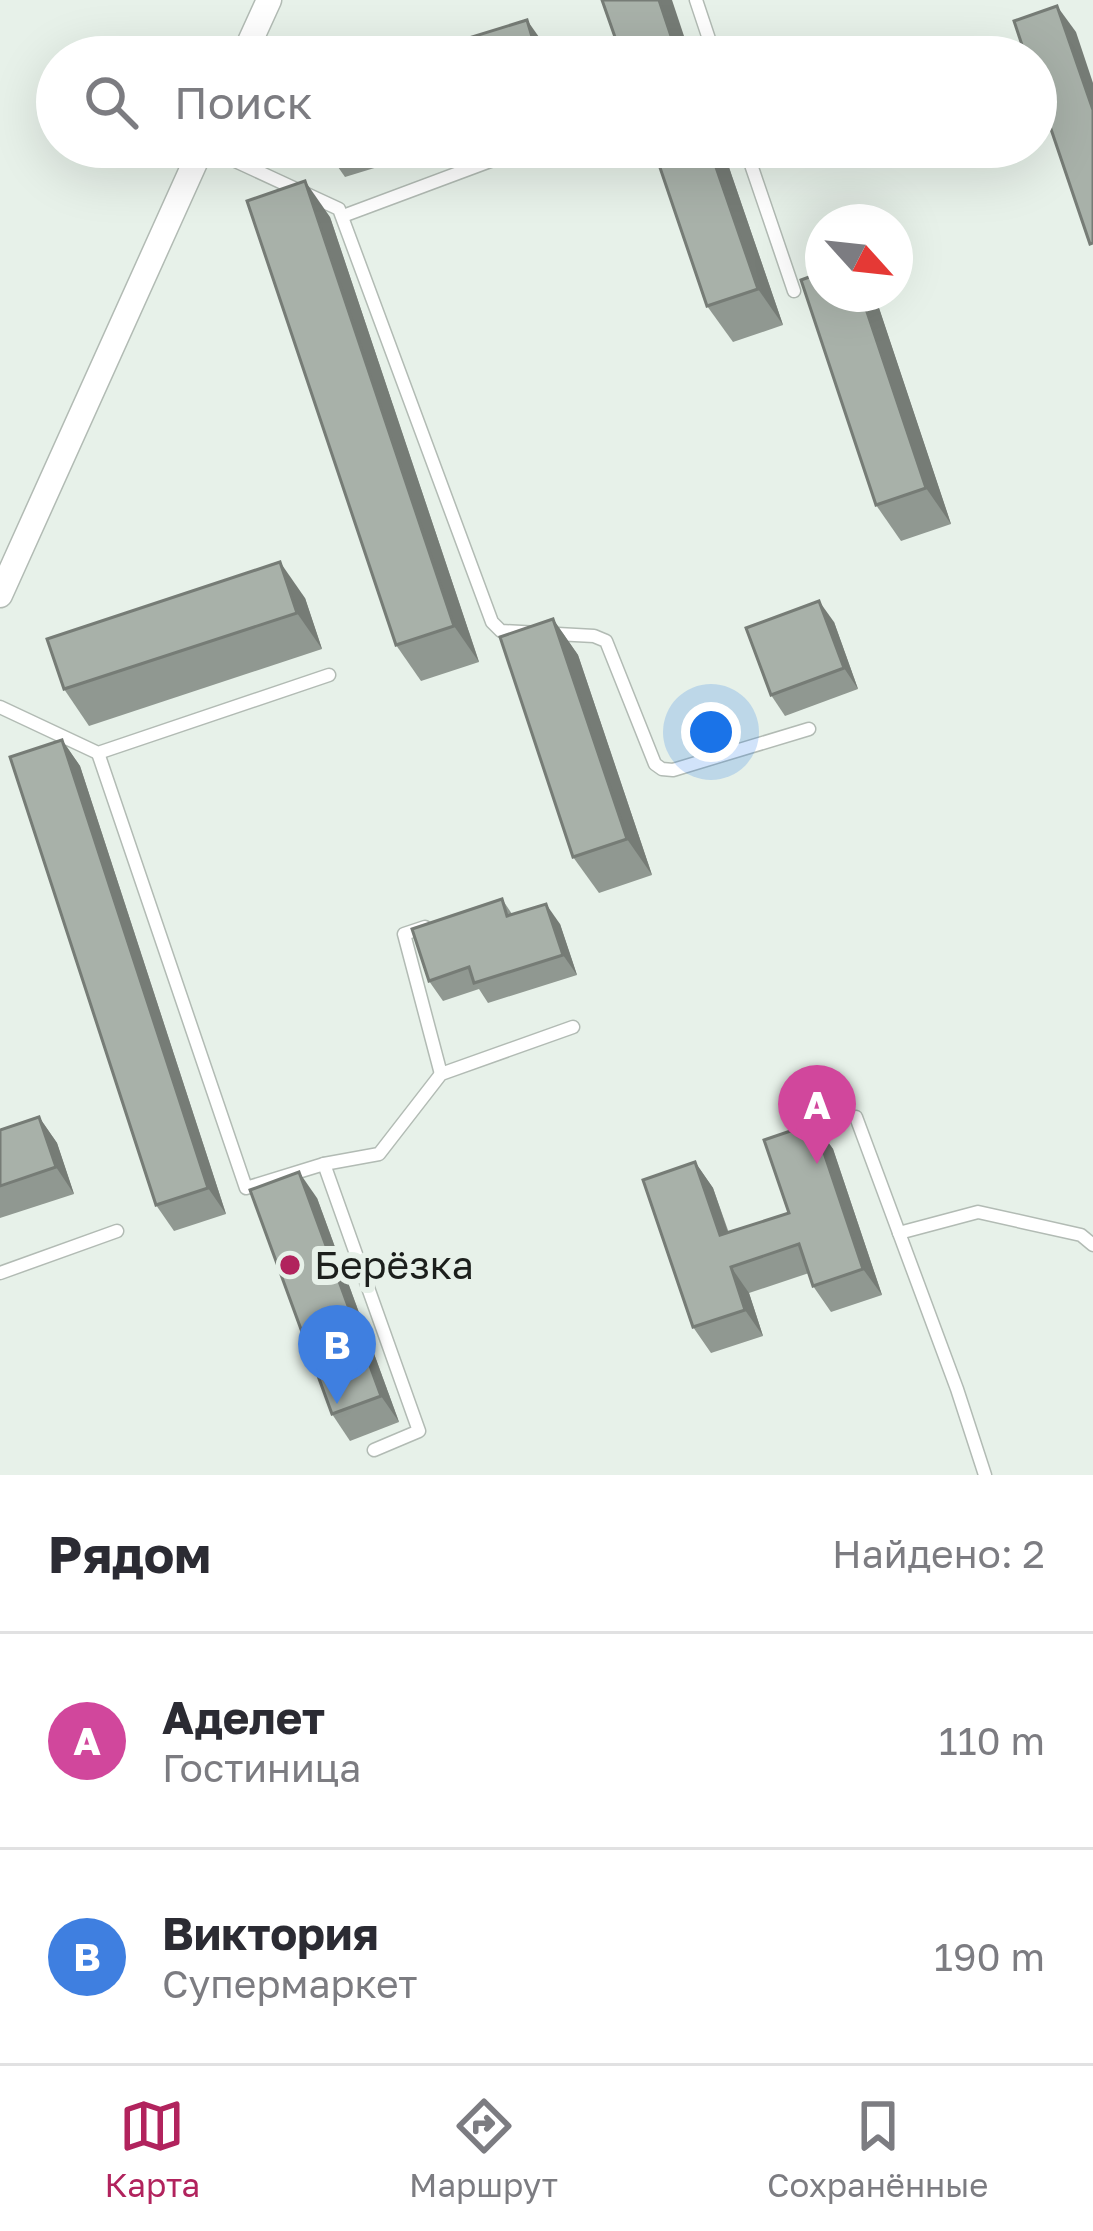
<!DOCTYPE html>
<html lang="ru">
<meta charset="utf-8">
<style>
:root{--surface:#fff;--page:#f2f2f3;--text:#2b2b33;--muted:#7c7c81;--line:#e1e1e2;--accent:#b1235d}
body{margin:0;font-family:"Golos Text",sans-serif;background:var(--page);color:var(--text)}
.compass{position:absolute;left:805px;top:204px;width:108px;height:108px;border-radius:50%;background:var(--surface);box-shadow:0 12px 48px #0002;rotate:117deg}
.you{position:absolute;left:711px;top:732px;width:42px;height:42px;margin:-30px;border:9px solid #fff;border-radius:50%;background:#1a73e8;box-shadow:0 0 0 18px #1a73e833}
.badge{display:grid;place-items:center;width:78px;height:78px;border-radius:50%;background:var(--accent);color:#fff;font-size:39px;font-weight:700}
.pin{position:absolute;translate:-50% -99px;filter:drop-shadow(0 3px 6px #0008)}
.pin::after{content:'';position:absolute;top:63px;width:42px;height:36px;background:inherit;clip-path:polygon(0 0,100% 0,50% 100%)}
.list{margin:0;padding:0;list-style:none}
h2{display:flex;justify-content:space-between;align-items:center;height:156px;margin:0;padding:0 48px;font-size:51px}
h2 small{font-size:39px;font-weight:400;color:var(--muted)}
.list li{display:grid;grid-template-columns:78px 1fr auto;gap:36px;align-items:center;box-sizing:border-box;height:216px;padding:0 48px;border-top:3px solid var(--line)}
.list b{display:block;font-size:45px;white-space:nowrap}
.list p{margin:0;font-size:39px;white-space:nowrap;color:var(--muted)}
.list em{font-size:39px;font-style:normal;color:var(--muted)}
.icon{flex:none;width:66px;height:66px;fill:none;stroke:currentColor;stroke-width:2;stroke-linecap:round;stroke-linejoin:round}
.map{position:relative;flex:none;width:1093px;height:1475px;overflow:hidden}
.search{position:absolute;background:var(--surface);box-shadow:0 12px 48px #0002;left:36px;right:36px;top:36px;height:132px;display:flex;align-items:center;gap:30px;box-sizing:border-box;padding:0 42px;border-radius:66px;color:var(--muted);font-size:45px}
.sheet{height:588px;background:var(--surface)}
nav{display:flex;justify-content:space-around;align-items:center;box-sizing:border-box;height:168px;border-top:3px solid var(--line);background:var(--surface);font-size:33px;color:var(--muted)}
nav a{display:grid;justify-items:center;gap:6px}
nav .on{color:var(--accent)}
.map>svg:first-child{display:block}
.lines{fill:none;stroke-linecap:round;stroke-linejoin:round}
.service-casing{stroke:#b2bbb4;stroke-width:15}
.minor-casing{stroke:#b2bbb4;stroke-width:27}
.service{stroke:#fff;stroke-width:12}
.minor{stroke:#fff;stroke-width:24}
.wall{fill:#909891}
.shaded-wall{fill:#767c76}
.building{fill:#a8b1a9;stroke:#767c76;stroke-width:3}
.poi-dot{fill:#b1235d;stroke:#e7f1e9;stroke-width:4.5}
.labels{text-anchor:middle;stroke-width:12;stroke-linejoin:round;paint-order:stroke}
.poi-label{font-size:39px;fill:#1c1f1c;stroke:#e7f1e9;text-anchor:start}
</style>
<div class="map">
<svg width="1093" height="1475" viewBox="0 0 1093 1475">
<rect width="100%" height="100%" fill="#e7f1e9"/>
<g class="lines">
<!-- service casing -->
<g class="service-casing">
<g id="service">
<polyline points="696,0 715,57"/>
<polyline points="205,147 339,209 492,622 501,631 594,636 606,641 655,764 662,769 673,770 809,729"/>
<polyline points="745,147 794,291"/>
<polyline points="343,216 528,147"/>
<polyline points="0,707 98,753 329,675"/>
<polyline points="98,753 246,1188 324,1164 419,1431 374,1450"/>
<polyline points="425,927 404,934 441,1074"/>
<polyline points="856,1117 957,1389 985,1475"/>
<polyline points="324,1164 379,1154 441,1074 573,1027"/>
<polyline points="899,1233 978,1212 1081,1235 1093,1245"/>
<polyline points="0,1273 117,1231"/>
</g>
</g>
<!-- minor casing -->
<g class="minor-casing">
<g id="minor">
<polyline points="243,57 269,0"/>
<polyline points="0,595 202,147"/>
</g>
</g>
<!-- service -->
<use href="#service" class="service"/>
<!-- minor -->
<use href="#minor" class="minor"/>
</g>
<!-- wall -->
<g class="wall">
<polygon points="324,147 443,147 345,177"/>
<polygon points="653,147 722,147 783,325 733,342 707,306"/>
<polygon points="330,217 479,662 421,681 396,645"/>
<polygon points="876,299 951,524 901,541 876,505"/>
<polygon points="305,598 322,649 89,726 64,689"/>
<polygon points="553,619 578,655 652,875 599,893 573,857"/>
<polygon points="834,622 858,689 785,716 771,695"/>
<polygon points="62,740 80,766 226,1214 174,1231 156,1205"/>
<polygon points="502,899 512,914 560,924 577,975 488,1003 479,989 443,1001 429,981"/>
<polygon points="39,1117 57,1143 74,1194 0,1218 0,1130"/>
<polygon points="814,1123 833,1149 882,1295 831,1312 813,1286 809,1273 749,1293 763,1336 711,1353 693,1327 695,1162 713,1188 729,1233 789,1213"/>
<polygon points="317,1198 399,1422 350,1441 332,1414"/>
</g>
<!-- shaded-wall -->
<g class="shaded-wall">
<polygon points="659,0 672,0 691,57 678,57"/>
<polygon points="1057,6 1076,32 1093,83 1093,110"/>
<polygon points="527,20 553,57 538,57"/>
<polygon points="709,147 722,147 783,325 758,289"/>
<polygon points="305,181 330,217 479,662 454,626"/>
<polygon points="861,294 873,294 876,299 951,524 926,488"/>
<polygon points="280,562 305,598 322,649 297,613"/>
<polygon points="819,601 834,622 858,689 844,668"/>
<polygon points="553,619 578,655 652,875 627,839"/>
<polygon points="62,740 80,766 226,1214 208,1188"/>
<polygon points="546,904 560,924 577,975 563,955"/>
<polygon points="39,1117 57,1143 74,1194 56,1167"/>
<polygon points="814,1123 833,1149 882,1295 863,1269"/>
<polygon points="695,1162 713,1188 738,1262 720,1235"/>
<polygon points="299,1172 317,1198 399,1422 381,1396"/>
<polygon points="731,1267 749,1293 763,1336 745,1310"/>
</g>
<!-- building -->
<g class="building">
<polygon points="602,0 659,0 678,57 622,57"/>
<polygon points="1057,6 1093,110 1093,243 1090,244 1036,85 1036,57 1026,57 1014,21"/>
<polygon points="527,20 538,57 407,57"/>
<polygon points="653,147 709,147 758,289 707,306"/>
<polygon points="305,181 454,626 396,645 247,201"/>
<polygon points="823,272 823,294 861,294 926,488 876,505 801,280"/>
<polygon points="280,562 297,613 64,689 47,639"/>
<polygon points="819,601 844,668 771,695 746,628"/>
<polygon points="553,619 627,839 573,857 500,637"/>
<polygon points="62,740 208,1188 156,1205 10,757"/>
<polygon points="502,899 507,916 546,904 563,955 474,983 469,967 429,981 412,929"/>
<polygon points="39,1117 56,1167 0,1186 0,1130"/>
<polygon points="814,1123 863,1269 813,1286 799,1244 731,1267 745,1310 693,1327 643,1180 695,1162 720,1235 789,1213 764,1140"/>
<polygon points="299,1172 381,1396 332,1414 250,1190"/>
</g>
<!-- markers -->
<circle class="poi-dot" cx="290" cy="1265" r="12"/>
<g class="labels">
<!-- poi labels -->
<g class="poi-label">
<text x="314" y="1279">Берёзка</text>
</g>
</g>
</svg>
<svg class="compass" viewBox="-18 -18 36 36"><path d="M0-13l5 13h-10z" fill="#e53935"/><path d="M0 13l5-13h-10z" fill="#7c7c81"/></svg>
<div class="you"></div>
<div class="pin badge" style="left:817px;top:1164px;background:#d1479c">A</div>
<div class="pin badge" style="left:337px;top:1404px;background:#3f7fe0">B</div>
<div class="search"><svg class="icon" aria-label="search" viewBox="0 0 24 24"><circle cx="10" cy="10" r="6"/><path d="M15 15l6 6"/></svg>Поиск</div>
</div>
<section class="sheet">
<h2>Рядом<small>Найдено: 2</small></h2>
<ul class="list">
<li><span class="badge" style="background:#d1479c">A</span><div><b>Аделет</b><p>Гостиница</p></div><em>110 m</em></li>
<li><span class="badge" style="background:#3f7fe0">B</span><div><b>Виктория</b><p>Супермаркет</p></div><em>190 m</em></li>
</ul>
</section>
<nav>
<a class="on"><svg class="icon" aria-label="map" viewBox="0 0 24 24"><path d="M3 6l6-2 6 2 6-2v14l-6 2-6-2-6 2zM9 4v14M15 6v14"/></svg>Карта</a>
<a><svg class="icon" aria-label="directions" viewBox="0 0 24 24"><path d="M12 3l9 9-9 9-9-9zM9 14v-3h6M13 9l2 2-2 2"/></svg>Маршрут</a>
<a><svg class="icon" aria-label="saved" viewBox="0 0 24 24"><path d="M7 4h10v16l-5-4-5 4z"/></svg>Сохранённые</a>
</nav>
